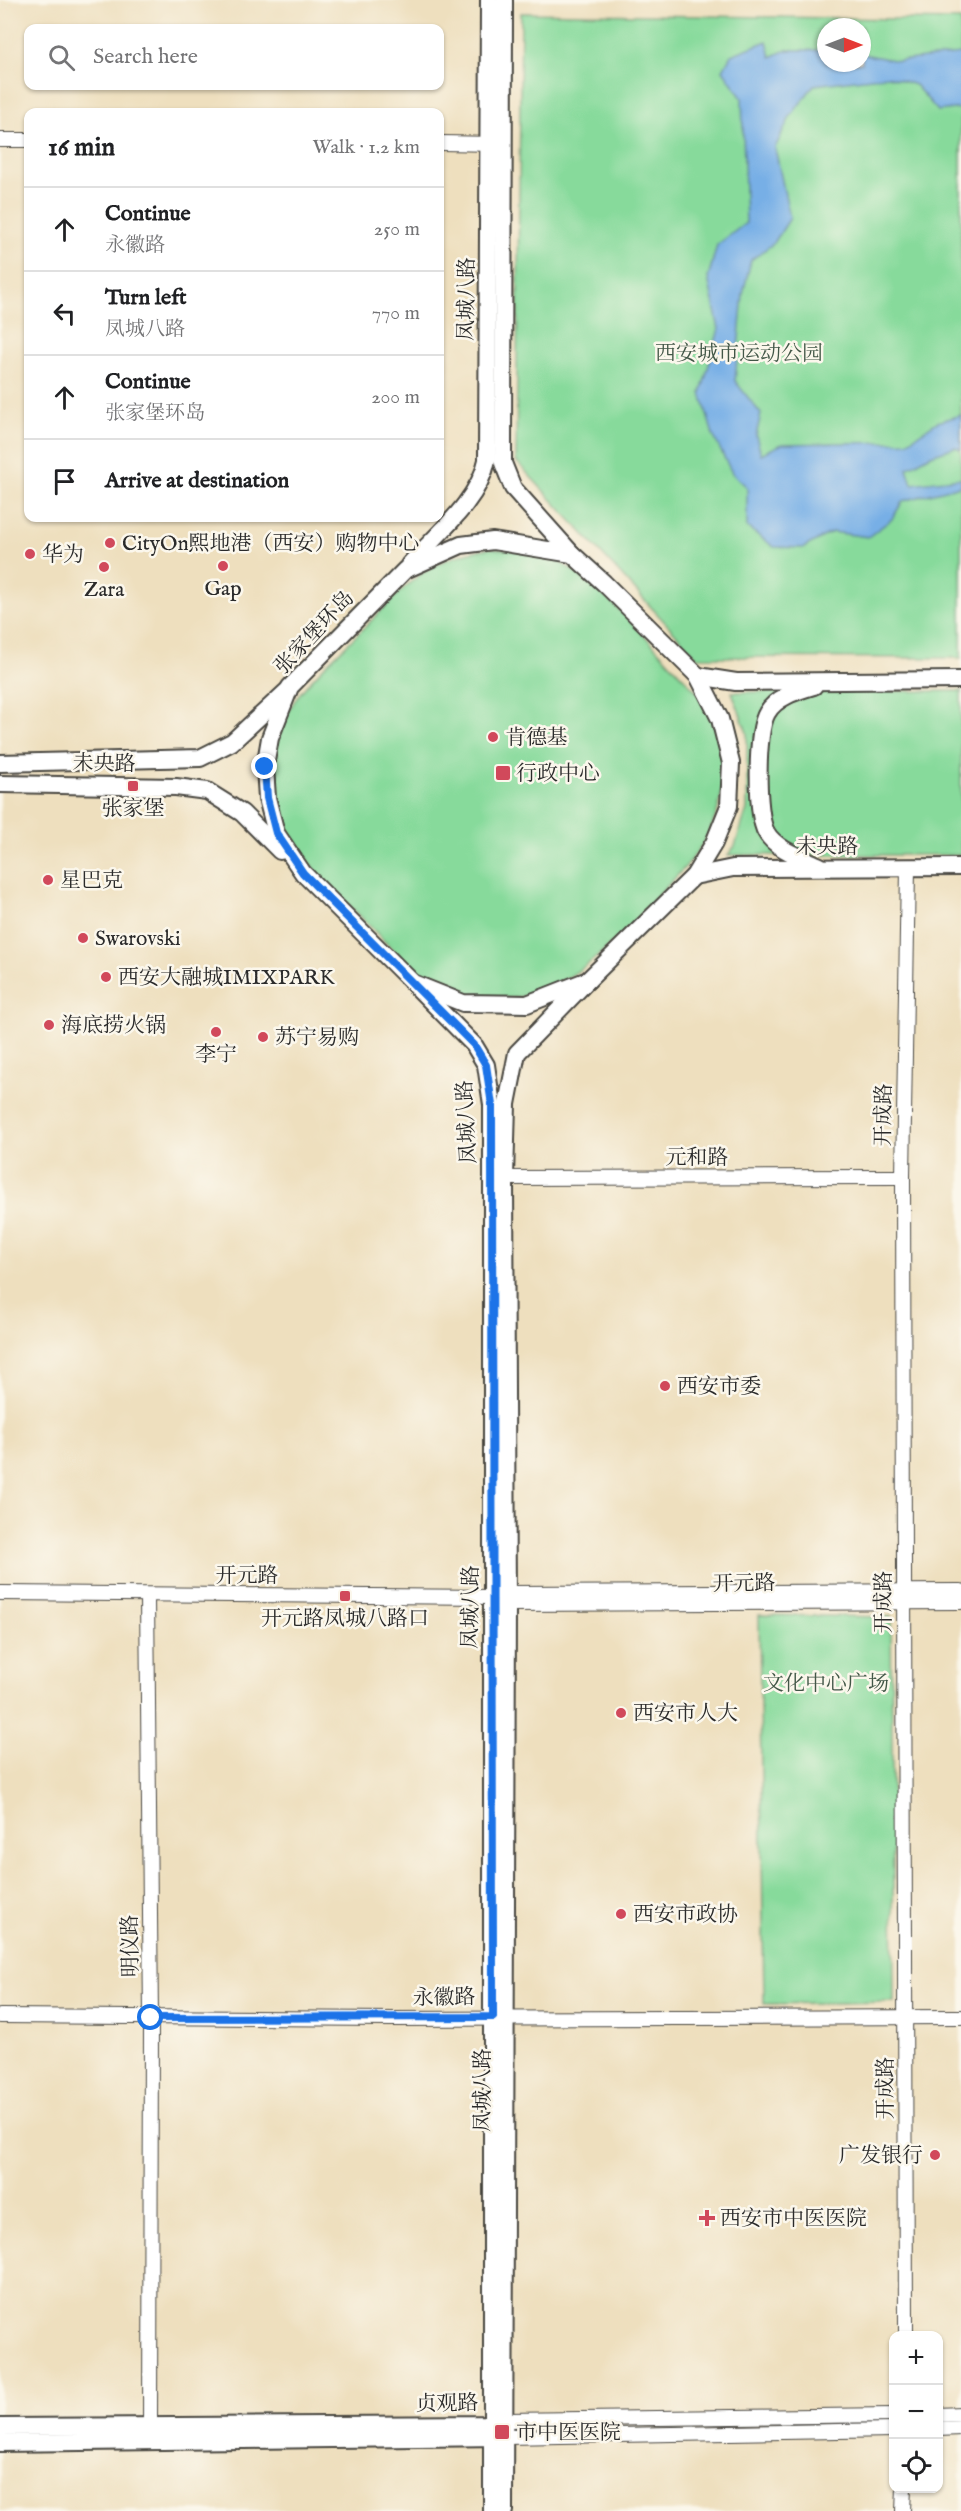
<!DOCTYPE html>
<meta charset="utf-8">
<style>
:root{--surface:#fff;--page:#f6f6f6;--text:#202124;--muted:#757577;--line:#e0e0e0}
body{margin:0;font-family:"IM FELL English","Noto Serif SC",serif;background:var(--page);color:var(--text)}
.controls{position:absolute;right:18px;bottom:18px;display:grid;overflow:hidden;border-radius:12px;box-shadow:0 2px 4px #0004}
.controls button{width:54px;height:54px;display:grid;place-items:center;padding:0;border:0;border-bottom:2px solid var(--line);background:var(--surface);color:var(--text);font:30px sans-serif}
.compass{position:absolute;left:817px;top:18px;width:54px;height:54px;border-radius:50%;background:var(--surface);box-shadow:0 2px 4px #0004;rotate:90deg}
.stop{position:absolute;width:18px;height:18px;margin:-14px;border:4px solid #1a73e8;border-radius:50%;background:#fff}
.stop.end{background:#1a73e8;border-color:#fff;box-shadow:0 2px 6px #0008}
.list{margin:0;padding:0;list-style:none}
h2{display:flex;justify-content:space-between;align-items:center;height:78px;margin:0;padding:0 24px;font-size:26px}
h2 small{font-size:20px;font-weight:400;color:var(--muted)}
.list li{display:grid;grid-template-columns:39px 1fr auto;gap:18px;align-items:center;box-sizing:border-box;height:84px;padding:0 24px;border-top:2px solid var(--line)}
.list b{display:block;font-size:22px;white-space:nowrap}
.list p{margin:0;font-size:20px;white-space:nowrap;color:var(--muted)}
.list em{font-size:20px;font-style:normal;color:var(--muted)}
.icon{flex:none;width:33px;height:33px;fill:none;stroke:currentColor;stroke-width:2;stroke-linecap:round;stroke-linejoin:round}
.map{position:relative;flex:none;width:961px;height:2511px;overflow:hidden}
.search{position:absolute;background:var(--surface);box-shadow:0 2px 4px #0004;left:24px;top:24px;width:420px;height:66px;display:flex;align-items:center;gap:15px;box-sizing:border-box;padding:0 21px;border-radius:12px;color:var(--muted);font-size:22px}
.panel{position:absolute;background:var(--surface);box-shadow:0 2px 4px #0004;left:24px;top:108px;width:420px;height:414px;border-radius:12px}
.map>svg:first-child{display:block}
.green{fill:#87da9b;stroke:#598263;stroke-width:1.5;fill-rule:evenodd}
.water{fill:#77afe6;stroke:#516d88;stroke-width:1.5}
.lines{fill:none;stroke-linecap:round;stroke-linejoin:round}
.minor-casing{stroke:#484641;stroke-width:16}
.major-casing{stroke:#484641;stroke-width:20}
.minor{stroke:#fff;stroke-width:14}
.major{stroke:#fff;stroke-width:16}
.route{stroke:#1a73e8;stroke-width:8}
.poi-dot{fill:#d1495b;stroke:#fbf7ec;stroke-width:2}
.labels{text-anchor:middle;stroke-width:5;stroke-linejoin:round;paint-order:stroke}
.street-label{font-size:21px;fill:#2b2b2b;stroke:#fbf7ec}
.park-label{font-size:21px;fill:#425747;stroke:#fbf7ec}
.poi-label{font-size:21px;fill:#2b2b2b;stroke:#fbf7ec;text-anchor:start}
</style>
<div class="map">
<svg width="961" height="2511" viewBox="0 0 961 2511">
<rect width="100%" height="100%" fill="#fbf7ec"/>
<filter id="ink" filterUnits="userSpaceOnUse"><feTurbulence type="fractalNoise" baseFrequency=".0167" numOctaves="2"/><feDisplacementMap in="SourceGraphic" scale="12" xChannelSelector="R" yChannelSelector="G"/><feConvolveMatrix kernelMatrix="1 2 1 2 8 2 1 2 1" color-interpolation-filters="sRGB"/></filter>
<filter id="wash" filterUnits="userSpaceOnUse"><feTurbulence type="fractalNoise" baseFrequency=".008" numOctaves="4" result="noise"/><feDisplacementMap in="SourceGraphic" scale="24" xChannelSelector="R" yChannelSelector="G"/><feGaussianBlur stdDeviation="1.35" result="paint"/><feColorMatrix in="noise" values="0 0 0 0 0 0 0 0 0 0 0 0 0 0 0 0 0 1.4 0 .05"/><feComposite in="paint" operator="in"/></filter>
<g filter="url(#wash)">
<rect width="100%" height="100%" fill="#eedfbe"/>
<!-- green -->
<g class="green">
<path d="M521 13 961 20V658L697 657 516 461ZM826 27H862V63H826Z"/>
<path d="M490 548C507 550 525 550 541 554 590 568 662 656 699 694 738 761 729 824 675 878 632 922 592 975 532 994 505 1002 471 998 446 987 410 973 384 940 358 914 345 901 330 889 319 875 309 864 286 829 281 815 277 803 273 767 274 755 278 701 329 663 364 628 408 584 426 558 490 548Z"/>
<polygon points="961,691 961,855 728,855 735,846 747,809 747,733 732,692"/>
<polygon points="759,1615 891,1617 894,2002 764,2004"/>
</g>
<!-- water -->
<polygon class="water" points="767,41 771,57 786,50 826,50 826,63 862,63 862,54 898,61 961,54 961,108 938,111 915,85 888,76 814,85 790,117 775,148 790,218 774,243 751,260 743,294 735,381 761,414 756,436 761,454 782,444 907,442 937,422 961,415 961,449 955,447 931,455 907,468 912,484 961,478 961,486 903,501 892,519 868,537 832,532 803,548 774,547 747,527 747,487 732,473 713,435 701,393 719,329 708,278 717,245 746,223 742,98 723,70 731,55"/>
</g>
<g filter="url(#ink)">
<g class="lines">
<!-- minor casing -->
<g class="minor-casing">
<g id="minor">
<polyline points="0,140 28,140"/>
<polyline points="440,143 498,144"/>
<polyline points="497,1178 903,1177"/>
<polyline points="0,1593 493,1597 507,1593 961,1591"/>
<polyline points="147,1595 151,2018 150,2437"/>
<polyline points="500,1600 507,1604 961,1602"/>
<polyline points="0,2016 393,2019 961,2017"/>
<polyline points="906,2336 903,1177 908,868"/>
<polyline points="938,2415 961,2414"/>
<polyline points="505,2420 894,2415"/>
<polyline points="938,2429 961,2428"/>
<polyline points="505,2437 894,2430"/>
<polyline points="903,2511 904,2488"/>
</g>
</g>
<!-- major casing -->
<g class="major-casing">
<g id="major">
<polyline points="504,0 503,463 513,488 572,554"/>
<polygon points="493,541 572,554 604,583 698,676 720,719 731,763 729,806 714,843 694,876 588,980 527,1004 463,1003 413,983 303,873 276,833 267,798 265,767 270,738 290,687 405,570 461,545"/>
<path d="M409 565C437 534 479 501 487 460L489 0"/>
<polyline points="698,676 736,682 961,680"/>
<path d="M814 686C797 691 776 697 767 713 756 731 756 814 766 832 776 850 803 858 820 866"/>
<polyline points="0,763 200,758 232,742 287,691"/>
<polyline points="0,784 176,787 207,791 242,813 280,851"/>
<polyline points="694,876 733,868 961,867"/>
<polyline points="413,983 474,1045 486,1065 492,1105 492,2511"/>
<polyline points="0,2427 492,2424 501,2421"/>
<polyline points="0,2443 503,2437"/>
<polyline points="504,2511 507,1604 505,1178 507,1104 517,1053 588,980"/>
</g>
</g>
<!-- minor -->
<use href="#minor" class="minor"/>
<!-- major -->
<use href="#major" class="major"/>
</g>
</g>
<g class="lines" filter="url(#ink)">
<!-- route -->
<polyline class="route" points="151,2018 493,2017 492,1105 486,1065 474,1045 303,873 276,833 267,798 265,767"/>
</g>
<!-- markers -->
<g class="poi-dot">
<circle cx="110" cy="543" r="6"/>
<circle cx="30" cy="554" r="6"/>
<circle cx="223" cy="566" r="6"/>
<circle cx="104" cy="567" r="6"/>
<circle cx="493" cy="737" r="6"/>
<rect x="495" y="765" width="16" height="16" rx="3"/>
<rect x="127" y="780" width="12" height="12" rx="3"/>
<circle cx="48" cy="880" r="6"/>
<circle cx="83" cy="938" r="6"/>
<circle cx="106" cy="977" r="6"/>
<circle cx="49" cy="1025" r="6"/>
<circle cx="216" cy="1032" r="6"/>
<circle cx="263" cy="1037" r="6"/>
<circle cx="665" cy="1386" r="6"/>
<rect x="339" y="1590" width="12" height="12" rx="3"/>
<circle cx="621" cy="1713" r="6"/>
<circle cx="621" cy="1914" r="6"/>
<circle cx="935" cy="2155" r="6"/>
<path d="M704 2209h6v6h6v6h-6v6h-6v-6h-6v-6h6z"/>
<rect x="494" y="2424" width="16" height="16" rx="3"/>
</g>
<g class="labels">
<!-- street labels -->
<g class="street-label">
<text transform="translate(466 299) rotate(-89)" y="7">凤城八路</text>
<text transform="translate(314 632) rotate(-47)" y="7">张家堡环岛</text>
<text transform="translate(104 763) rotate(1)" y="7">未央路</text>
<text x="827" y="853">未央路</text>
<text transform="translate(883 1115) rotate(-89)" y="7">开成路</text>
<text transform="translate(466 1122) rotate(-93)" y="7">凤城八路</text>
<text x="697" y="1164">元和路</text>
<text x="247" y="1582">开元路</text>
<text transform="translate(744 1583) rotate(-1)" y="7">开元路</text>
<text transform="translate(883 1602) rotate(-90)" y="7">开成路</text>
<text transform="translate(470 1607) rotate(-89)" y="7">凤城八路</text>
<text transform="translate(130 1946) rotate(-91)" y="7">明仪路</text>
<text transform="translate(444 1997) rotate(-1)" y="7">永徽路</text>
<text transform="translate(885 2088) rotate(-90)" y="7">开成路</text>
<text transform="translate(482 2090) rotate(-90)" y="7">凤城八路</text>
<text transform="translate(447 2403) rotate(-1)" y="7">贞观路</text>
</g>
<!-- park labels -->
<g class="park-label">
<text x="739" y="360">西安城市运动公园</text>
<text x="826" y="1690">文化中心广场</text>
</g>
<!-- poi labels -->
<g class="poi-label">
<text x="122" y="550">CityOn熙地港（西安）购物中心</text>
<text x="42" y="561">华为</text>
<text x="223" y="595" text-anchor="middle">Gap</text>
<text x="104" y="596" text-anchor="middle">Zara</text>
<text x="505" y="744">肯德基</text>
<text x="516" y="780">行政中心</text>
<text x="133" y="815" text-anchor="middle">张家堡</text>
<text x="60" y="887">星巴克</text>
<text x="95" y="945">Swarovski</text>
<text x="118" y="984">西安大融城IMIXPARK</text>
<text x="61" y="1032">海底捞火锅</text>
<text x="275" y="1044">苏宁易购</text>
<text x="216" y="1061" text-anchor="middle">李宁</text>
<text x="677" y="1393">西安市委</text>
<text x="345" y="1625" text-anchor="middle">开元路凤城八路口</text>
<text x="633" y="1720">西安市人大</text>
<text x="633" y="1921">西安市政协</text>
<text x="923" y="2162" text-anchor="end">广发银行</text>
<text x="720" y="2225">西安市中医医院</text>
<text x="516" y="2439">市中医医院</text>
</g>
</g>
</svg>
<div class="controls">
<button>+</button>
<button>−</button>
<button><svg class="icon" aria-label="locate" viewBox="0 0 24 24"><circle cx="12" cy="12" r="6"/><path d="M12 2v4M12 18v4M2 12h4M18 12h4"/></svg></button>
</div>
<svg class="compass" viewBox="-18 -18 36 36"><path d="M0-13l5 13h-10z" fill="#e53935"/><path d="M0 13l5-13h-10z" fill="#757577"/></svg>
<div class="stop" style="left:151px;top:2018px"></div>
<div class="stop end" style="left:265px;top:767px"></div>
<div class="search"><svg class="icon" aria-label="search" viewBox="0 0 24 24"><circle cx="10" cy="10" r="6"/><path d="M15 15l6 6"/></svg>Search here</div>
<section class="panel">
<h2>16 min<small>Walk · 1.2 km</small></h2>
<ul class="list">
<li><svg class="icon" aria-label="ahead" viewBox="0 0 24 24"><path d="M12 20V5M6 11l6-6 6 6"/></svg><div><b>Continue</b><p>永徽路</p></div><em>250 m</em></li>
<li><svg class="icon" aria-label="left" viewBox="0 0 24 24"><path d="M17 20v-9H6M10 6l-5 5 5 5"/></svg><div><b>Turn left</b><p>凤城八路</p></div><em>770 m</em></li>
<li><svg class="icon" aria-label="ahead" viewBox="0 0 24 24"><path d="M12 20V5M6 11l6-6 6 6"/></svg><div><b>Continue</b><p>张家堡环岛</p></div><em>200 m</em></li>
<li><svg class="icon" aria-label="arrive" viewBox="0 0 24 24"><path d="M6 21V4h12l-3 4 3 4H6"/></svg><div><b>Arrive at destination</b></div></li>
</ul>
</section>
</div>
